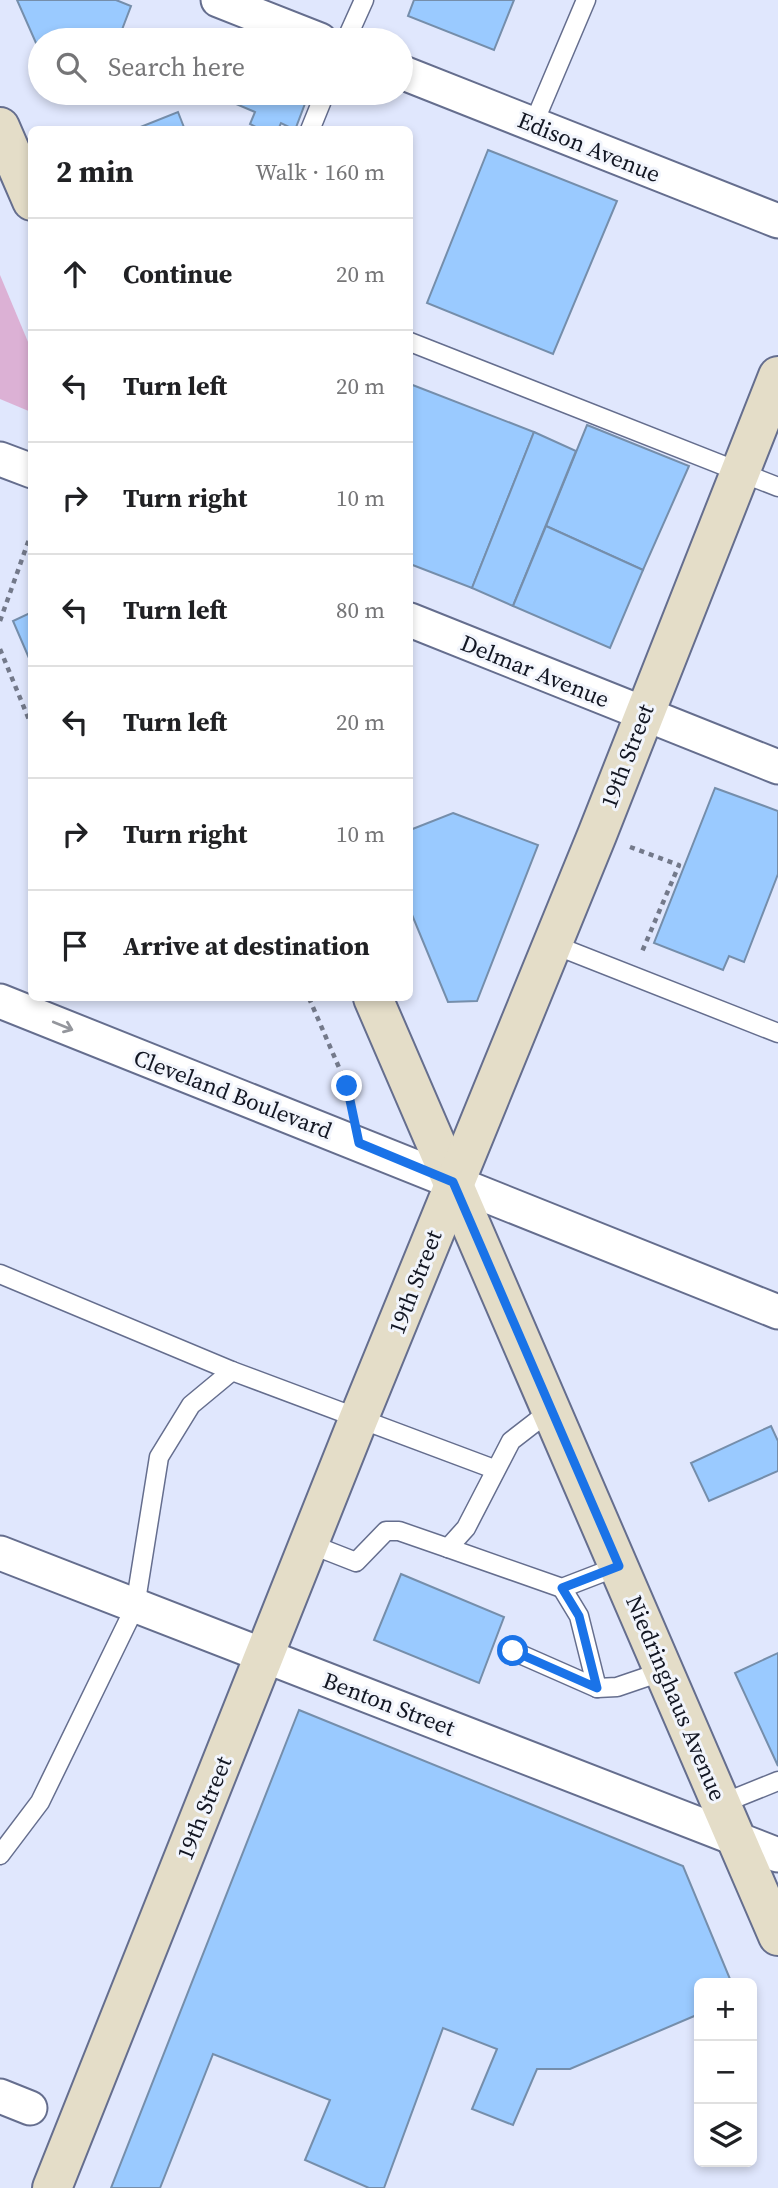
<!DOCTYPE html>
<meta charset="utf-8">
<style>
:root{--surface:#fff;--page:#f2f2f2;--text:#202124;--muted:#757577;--line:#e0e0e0}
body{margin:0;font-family:"Source Serif 4",serif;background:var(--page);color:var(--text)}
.controls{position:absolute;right:21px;bottom:21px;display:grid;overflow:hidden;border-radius:10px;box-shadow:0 4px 10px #0003}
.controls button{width:63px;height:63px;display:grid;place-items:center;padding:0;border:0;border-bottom:2px solid var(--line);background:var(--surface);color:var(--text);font:35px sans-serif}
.stop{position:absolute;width:21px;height:21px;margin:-16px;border:5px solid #1a73e8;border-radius:50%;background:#fff}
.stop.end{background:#1a73e8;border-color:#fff;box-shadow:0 2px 7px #0008}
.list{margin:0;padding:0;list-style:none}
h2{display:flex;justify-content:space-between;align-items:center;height:91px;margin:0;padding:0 28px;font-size:30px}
h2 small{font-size:23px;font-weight:400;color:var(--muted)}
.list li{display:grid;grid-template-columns:46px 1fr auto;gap:21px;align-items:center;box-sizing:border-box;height:112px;padding:0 28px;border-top:2px solid var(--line)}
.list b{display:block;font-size:26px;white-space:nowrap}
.list em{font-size:23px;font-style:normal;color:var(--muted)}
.icon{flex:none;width:38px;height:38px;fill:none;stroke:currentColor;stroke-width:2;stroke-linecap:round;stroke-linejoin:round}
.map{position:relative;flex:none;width:778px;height:2188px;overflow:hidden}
.search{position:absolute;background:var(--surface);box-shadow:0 4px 10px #0003;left:28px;top:28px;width:385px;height:77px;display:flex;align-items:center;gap:18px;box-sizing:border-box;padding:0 24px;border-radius:38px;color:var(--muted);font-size:26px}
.panel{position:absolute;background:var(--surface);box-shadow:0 4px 10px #0003;left:28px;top:126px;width:385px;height:875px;border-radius:10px}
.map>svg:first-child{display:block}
.green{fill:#dcb1d5}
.building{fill:#9acaff;stroke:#758eab;stroke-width:2}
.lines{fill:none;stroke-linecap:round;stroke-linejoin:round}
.lane-casing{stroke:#656e8e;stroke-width:21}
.street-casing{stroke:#656e8e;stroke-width:37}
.secondary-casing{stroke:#656e8e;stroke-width:42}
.path{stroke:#73798a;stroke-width:4.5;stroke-dasharray:5 5;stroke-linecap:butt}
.lane{stroke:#fff;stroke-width:18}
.street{stroke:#fff;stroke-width:33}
.secondary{stroke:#e4ddc8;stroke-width:38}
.oneway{stroke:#94969c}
.route{stroke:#1a73e8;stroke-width:9}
.labels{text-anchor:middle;stroke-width:6;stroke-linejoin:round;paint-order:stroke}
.street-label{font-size:23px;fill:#121622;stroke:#f2f5fc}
</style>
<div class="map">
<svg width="778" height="2188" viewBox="0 0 778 2188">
<rect width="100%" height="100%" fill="#e0e7fd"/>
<!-- green -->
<polygon class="green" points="0,275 31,349 31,412 0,399"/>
<!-- building -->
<g class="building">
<polygon points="17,0 116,0 131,6 118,40 40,40 40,52"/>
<polygon points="414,0 514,0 494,50 408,16"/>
<polygon points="241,93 309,93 295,130 281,123 278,130 262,130 250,124 255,112 236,104"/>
<polygon points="178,112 185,130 133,130"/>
<polygon points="488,150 617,201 553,354 427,303"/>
<polygon points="410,384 534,432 472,588 410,564"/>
<polygon points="587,425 689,466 643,570 546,526"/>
<polygon points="534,432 576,451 513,606 472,588"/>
<polygon points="546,526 643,570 610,648 513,606"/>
<polygon points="32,612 32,665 13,621"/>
<polygon points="715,788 778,811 778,874 744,962 729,956 723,970 654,943"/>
<polygon points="453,813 538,845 477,1001 448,1002 410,910 410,830"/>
<polygon points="771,1426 778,1441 778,1471 709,1501 691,1463"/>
<polygon points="401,1574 504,1617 479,1683 374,1640"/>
<polygon points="778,1653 778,1766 735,1673"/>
<polygon points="299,1710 683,1866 730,1979 721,1983 699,1983 699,2014 570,2069 537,2069 513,2125 472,2109 497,2049 443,2028 384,2188 369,2188 305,2160 330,2100 213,2054 160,2188 111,2188"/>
</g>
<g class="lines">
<!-- lane casing -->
<g class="lane-casing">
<g id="lane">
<polyline points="346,40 364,0"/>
<polyline points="533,125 586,0"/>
<polyline points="310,130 325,93"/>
<polyline points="410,342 778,487"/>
<polyline points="552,944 778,1033"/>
<polyline points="0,1274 232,1371 494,1469"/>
<polyline points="310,1544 356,1562 386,1531 399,1531 448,1548 466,1528 511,1441 551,1410"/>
<polyline points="448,1548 562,1588 619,1566"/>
<polyline points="562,1588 579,1616 597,1688"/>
<polyline points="513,1651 597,1688 617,1687 664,1671"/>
<polyline points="721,1804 778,1781"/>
<polyline points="0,1855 40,1802 135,1607 159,1457 191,1405 232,1371"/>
</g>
</g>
<!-- street casing -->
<g class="street-casing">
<g id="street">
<polyline points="218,0 320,40"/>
<polyline points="401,72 778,221"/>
<polyline points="0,459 32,471"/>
<polyline points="410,620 778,767"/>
<polyline points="0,1001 778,1312"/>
<polyline points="0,1553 778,1855"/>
<polyline points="0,2096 30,2108"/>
</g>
</g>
<!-- secondary casing -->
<g class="secondary-casing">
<g id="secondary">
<polyline points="0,127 32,201"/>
<polyline points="373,998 778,1936"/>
<polyline points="52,2188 358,1420 597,835 778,376"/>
</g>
</g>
<!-- path -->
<g class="path">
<polyline points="0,621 32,531"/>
<polyline points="0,649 32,727"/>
<polyline points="32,793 32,797"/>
<polyline points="630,847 679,865 641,954"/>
<polyline points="309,998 347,1086 351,1104"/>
</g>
<!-- lane -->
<use href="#lane" class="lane"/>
<!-- street -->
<use href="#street" class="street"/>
<!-- secondary -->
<use href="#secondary" class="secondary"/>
</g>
<!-- one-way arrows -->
<defs><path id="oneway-shaft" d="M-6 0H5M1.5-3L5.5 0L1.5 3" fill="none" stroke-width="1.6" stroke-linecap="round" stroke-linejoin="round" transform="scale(1.75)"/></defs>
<use class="oneway" href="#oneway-shaft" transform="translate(63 1026) rotate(22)"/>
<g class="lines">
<!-- route -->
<polyline class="route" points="347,1086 359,1143 453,1182 619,1566 562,1588 579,1616 597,1688 513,1651"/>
</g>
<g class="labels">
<!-- street labels -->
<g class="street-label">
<text transform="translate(589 147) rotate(22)" y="8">Edison Avenue</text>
<text transform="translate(535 671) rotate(22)" y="8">Delmar Avenue</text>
<text transform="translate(627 756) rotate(-69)" y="8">19th Street</text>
<text transform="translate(233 1094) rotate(21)" y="8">Cleveland Boulevard</text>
<text transform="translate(415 1282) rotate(-69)" y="8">19th Street</text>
<text transform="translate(676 1698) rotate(67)" y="8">Niedringhaus Avenue</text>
<text transform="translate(389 1704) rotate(21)" y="8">Benton Street</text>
<text transform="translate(204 1808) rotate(-68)" y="8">19th Street</text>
</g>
</g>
</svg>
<div class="controls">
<button>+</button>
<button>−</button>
<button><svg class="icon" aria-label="layers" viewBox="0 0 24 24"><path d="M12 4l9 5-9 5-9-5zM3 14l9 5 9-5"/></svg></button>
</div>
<div class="stop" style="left:513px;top:1651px"></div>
<div class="stop end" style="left:347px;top:1086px"></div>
<div class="search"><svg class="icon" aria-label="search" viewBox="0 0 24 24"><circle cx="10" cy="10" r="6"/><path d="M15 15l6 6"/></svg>Search here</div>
<section class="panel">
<h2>2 min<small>Walk · 160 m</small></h2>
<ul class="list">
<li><svg class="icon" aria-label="ahead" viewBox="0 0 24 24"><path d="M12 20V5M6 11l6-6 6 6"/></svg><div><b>Continue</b></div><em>20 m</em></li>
<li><svg class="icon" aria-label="left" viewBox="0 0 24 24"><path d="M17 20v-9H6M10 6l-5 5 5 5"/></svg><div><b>Turn left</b></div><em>20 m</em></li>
<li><svg class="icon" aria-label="right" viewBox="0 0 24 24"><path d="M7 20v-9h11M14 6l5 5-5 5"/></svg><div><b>Turn right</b></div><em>10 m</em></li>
<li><svg class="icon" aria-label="left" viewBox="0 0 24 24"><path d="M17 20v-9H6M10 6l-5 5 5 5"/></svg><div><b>Turn left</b></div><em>80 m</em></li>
<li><svg class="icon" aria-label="left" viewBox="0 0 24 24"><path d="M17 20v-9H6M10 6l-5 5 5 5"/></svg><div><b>Turn left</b></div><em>20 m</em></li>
<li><svg class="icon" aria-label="right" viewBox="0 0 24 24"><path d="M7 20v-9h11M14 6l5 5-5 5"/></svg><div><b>Turn right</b></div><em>10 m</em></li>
<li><svg class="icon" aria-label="arrive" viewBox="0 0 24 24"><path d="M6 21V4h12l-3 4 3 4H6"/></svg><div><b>Arrive at destination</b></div></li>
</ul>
</section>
</div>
